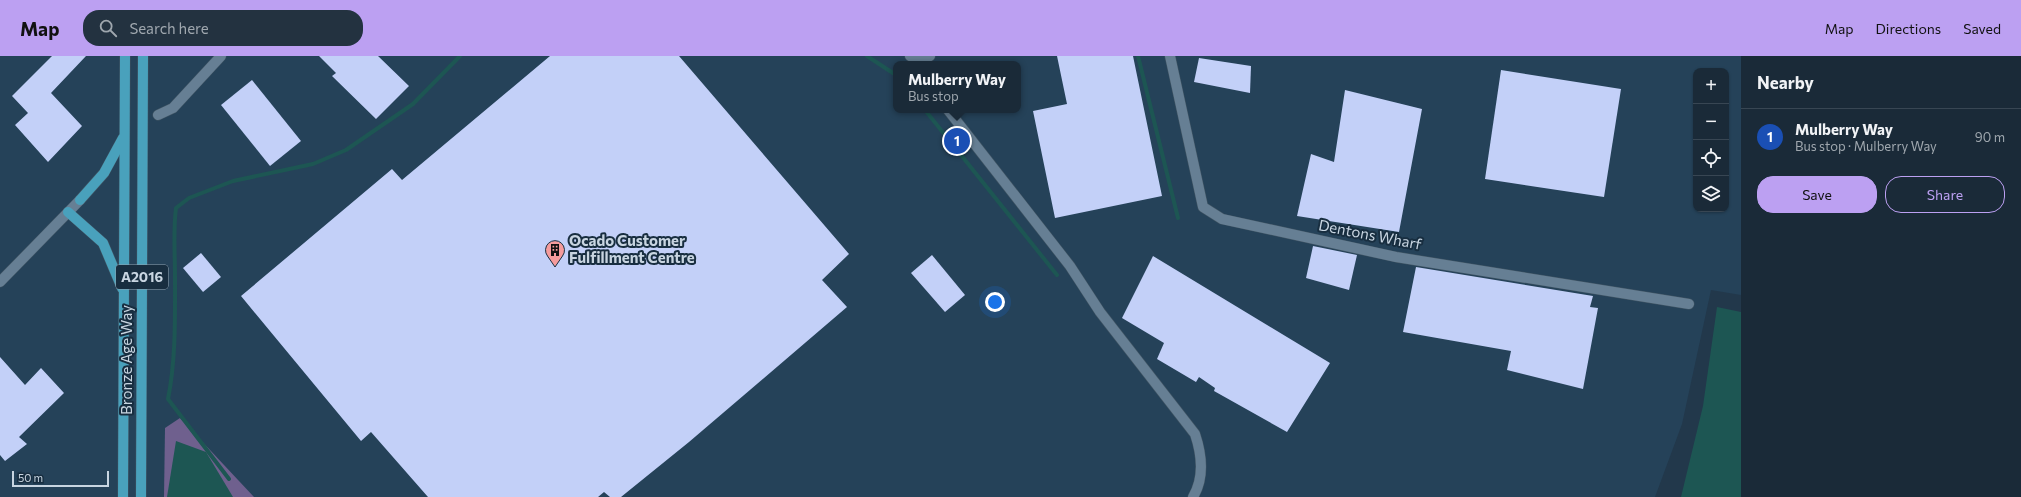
<!DOCTYPE html>
<meta charset="utf-8">
<style>
:root{--surface:#1a2a38;--page:#233240;--text:#f1f3f6;--muted:#9fa7ae;--line:#384653;--accent:#bca0f2}
body{margin:0;font-family:Commissioner,sans-serif;background:var(--page);color:var(--text)}
.controls{position:absolute;right:12px;top:12px;display:grid;overflow:hidden;border-radius:8px;box-shadow:0 1px 3px #0004}
.controls button{width:36px;height:36px;display:grid;place-items:center;padding:0;border:0;border-bottom:1px solid var(--line);background:var(--surface);color:var(--text);font:20px sans-serif}
.scale{position:absolute;left:12px;bottom:10px;width:97px;box-sizing:border-box;padding-left:4px;border:2px solid #c8d5e1;border-top:0;font-size:11px;line-height:14px;white-space:nowrap;color:#c8d5e1;-webkit-text-stroke:3px #182e40;paint-order:stroke}
.you{position:absolute;left:995px;top:246px;width:14px;height:14px;margin:-10px;border:3px solid #fff;border-radius:50%;background:#1a73e8;box-shadow:0 0 0 6px #1a73e833}
.badge{display:grid;place-items:center;width:26px;height:26px;border-radius:50%;background:var(--accent);color:#fff;font-size:13px;font-weight:700}
.pin{position:absolute;translate:-50% -50%;border:2px solid #fff;box-shadow:0 1px 4px #0006}
.popup{position:absolute;left:893px;top:5px;width:128px;height:52px;box-sizing:border-box;display:grid;place-content:center;border-radius:8px;background:var(--surface);filter:drop-shadow(0 1px 3px #0005);font-size:13px;white-space:nowrap;color:var(--muted)}
.popup b{font-size:15px;color:var(--text)}
.popup::after{content:'';position:absolute;left:50%;top:100%;margin-left:-8px;border:8px solid transparent;border-top-color:var(--surface)}
.list{margin:0;padding:0;list-style:none}
h2{display:flex;justify-content:space-between;align-items:center;height:52px;margin:0;padding:0 16px;font-size:17px}
h2 small{font-size:13px;font-weight:400;color:var(--muted)}
.list li{display:grid;grid-template-columns:26px 1fr auto;gap:12px;align-items:center;box-sizing:border-box;height:56px;padding:0 16px;border-top:1px solid var(--line)}
.list b{display:block;font-size:15px;white-space:nowrap}
.list p{margin:0;font-size:13px;white-space:nowrap;color:var(--muted)}
.list em{font-size:13px;font-style:normal;color:var(--muted)}
.actions{display:flex;gap:8px;padding:12px 16px}
.actions a{flex:1;padding:9px 0;border:1px solid var(--accent);border-radius:16px;text-align:center;font-size:14px;color:var(--accent)}
.actions .main{background:var(--accent);color:#111}
.icon{flex:none;width:22px;height:22px;fill:none;stroke:currentColor;stroke-width:2;stroke-linecap:round;stroke-linejoin:round}
.map{position:relative;flex:none;width:1741px;height:441px;overflow:hidden}
header{display:flex;align-items:center;gap:24px;box-sizing:border-box;height:56px;padding:0 20px;background:var(--accent);color:#111}
header strong{font-size:19px}
nav{display:flex;gap:22px;margin-inline-start:auto;font-size:14px}
.search{width:280px;height:36px;background:var(--page);display:flex;align-items:center;gap:10px;box-sizing:border-box;padding:0 14px;border-radius:16px;color:var(--muted);font-size:15px}
main{display:flex}
aside{flex:1;background:var(--surface)}
.map>svg:first-child{display:block}
.built{fill:#254259;fill-rule:evenodd}
.forest{fill:#6f608e}
.water{fill:#1d5653}
.lines{fill:none;stroke-linecap:round;stroke-linejoin:round}
.stream{stroke:#1d5653;stroke-width:4}
.building{fill:#c3d0f8}
.minor-casing{stroke:#425665;stroke-width:11}
.primary-casing{stroke:#425665;stroke-width:11}
.minor{stroke:#667f94;stroke-width:10}
.primary{stroke:#49a1bc;stroke-width:10}
.labels{text-anchor:middle;stroke-width:4;stroke-linejoin:round;paint-order:stroke}
.shield{fill:#182e40;stroke:#93a3b1;stroke-width:1}
.shield-label{font-size:14px;font-weight:bold;fill:#c8d5e1}
.street-label{font-size:15px;fill:#c8d5e1;stroke:#182e40}
.poi-label{font-size:15px;font-weight:bold;fill:#c8d5e1;stroke:#182e40;text-anchor:start}
</style>
<header>
<strong>Map</strong>
<div class="search"><svg class="icon" aria-label="search" viewBox="0 0 24 24"><circle cx="10" cy="10" r="6"/><path d="M15 15l6 6"/></svg>Search here</div>
<nav><a>Map</a><a>Directions</a><a>Saved</a></nav>
</header>
<main>
<div class="map">
<svg width="1741" height="441" viewBox="0 0 1741 441">
<rect width="100%" height="100%" fill="#22384b"/>
<!-- built -->
<path class="built" d="M0 0H1741V239L1711 234 1682 368 1655 441H0ZM896 8H1018V54H896ZM1696 15H1726V153H1696Z"/>
<!-- forest -->
<polygon class="forest" points="180,362 254,441 164,441 165,372"/>
<!-- water -->
<g class="water">
<polygon points="1717,251 1741,256 1741,441 1681,441 1703,350"/>
<polygon points="176,385 206,396 233,441 167,441"/>
</g>
<g class="lines">
<!-- stream -->
<g class="stream">
<polyline points="867,0 896,19"/>
<polyline points="1138,0 1178,162"/>
<polyline points="925,54 1057,219"/>
<path d="M229 423 168 343C176 303 175 261 175 220 175 198 173 175 176 152L189 142 233 125 313 108 346 94 413 48 460 0"/>
</g>
</g>
<!-- building -->
<g class="building">
<polygon points="52,0 86,0 51,37 82,70 48,106 15,69 28,57 12,40"/>
<polygon points="319,0 378,0 409,30 376,63 332,20 336,17"/>
<polygon points="550,0 679,0 849,198 822,224 847,251 689,386 621,441 610,441 604,436 598,441 428,441 371,376 361,385 241,240 392,113 402,124"/>
<polygon points="1057,0 1133,0 1162,140 1055,162 1033,55 1067,48"/>
<polygon points="1199,2 1251,10 1250,37 1194,26"/>
<polygon points="1501,14 1621,33 1604,141 1485,123"/>
<polygon points="252,24 301,85 270,110 221,49"/>
<polygon points="1345,34 1422,53 1399,176 1297,160 1311,98 1334,106"/>
<polygon points="1313,190 1357,199 1349,234 1306,222"/>
<polygon points="201,197 221,221 203,236 183,212"/>
<polygon points="932,199 965,239 945,256 911,217"/>
<polygon points="1153,200 1330,307 1287,376 1214,335 1215,332 1199,321 1196,326 1157,303 1164,287 1122,262"/>
<polygon points="1416,211 1593,240 1590,251 1598,252 1583,333 1507,314 1511,295 1403,276"/>
<polygon points="0,301 25,329 41,312 64,337 19,381 27,388 5,405 0,399"/>
</g>
<g class="lines">
<!-- minor casing -->
<g class="minor-casing">
<g id="minor">
<polyline points="910,0 920,4 930,0"/>
<polyline points="1170,0 1203,151 1222,163 1396,201 1689,248"/>
<path d="M948 54 1070 210 1100 256 1195 378C1202 399 1205 421 1193 441"/>
<polyline points="158,59 173,52 221,0"/>
<polyline points="0,226 80,144"/>
</g>
</g>
<!-- primary casing -->
<g class="primary-casing">
<g id="primary">
<polyline points="80,144 104,117 123,82"/>
<polyline points="68,156 103,187 122,232"/>
<polyline points="123,441 125,0"/>
<polyline points="141,441 143,0"/>
</g>
</g>
<!-- minor -->
<use href="#minor" class="minor"/>
<!-- primary -->
<use href="#primary" class="primary"/>
</g>
<!-- icons -->
<defs>
<g id="building-pin" transform="scale(1)"><path d="M0 17L-7.5 6A9.5 9.5 0 1 1 7.5 6Z" fill="#f59b9c" stroke="#182e40"/><path d="M-4-6H4V6H1V3H-1V6H-4ZM-2.5-4.3h1.7v1.8h-1.7ZM.8-4.3h1.7v1.8H.8ZM-2.5-1h1.7V.8h-1.7ZM.8-1h1.7V.8H.8Z" fill="#111"/></g>
</defs>
<g fill-rule="evenodd">
<use href="#building-pin" x="555" y="194"/>
</g>
<g class="labels">
<!-- shield labels -->
<rect class="shield" x="116" y="209" width="52" height="24" rx="3"/>
<g class="shield-label">
<text x="142" y="226">A2016</text>
</g>
<!-- street labels -->
<g class="street-label">
<text transform="translate(1370 179) rotate(11)" y="5">Dentons Wharf</text>
<text transform="translate(127 304) rotate(-90)" y="5">Bronze Age Way</text>
</g>
<!-- poi labels -->
<g class="poi-label">
<text x="569" y="190">Ocado Customer<tspan x="569" dy="17">Fulfillment Centre</tspan></text>
</g>
</g>
</svg>
<div class="controls">
<button>+</button>
<button>−</button>
<button><svg class="icon" aria-label="locate" viewBox="0 0 24 24"><circle cx="12" cy="12" r="6"/><path d="M12 2v4M12 18v4M2 12h4M18 12h4"/></svg></button>
<button><svg class="icon" aria-label="layers" viewBox="0 0 24 24"><path d="M12 4l9 5-9 5-9-5zM3 14l9 5 9-5"/></svg></button>
</div>
<div class="scale">50 m</div>
<div class="you"></div>
<div class="pin badge" style="left:957px;top:85px;background:#1a4fb4">1</div>
<div class="popup"><b>Mulberry Way</b>Bus stop</div>
</div>
<aside>
<h2>Nearby<small></small></h2>
<ul class="list">
<li><span class="badge" style="background:#1a4fb4">1</span><div><b>Mulberry Way</b><p>Bus stop · Mulberry Way</p></div><em>90 m</em></li>
</ul>
<div class="actions"><a class="main">Save</a><a>Share</a></div>
</aside>
</main>
